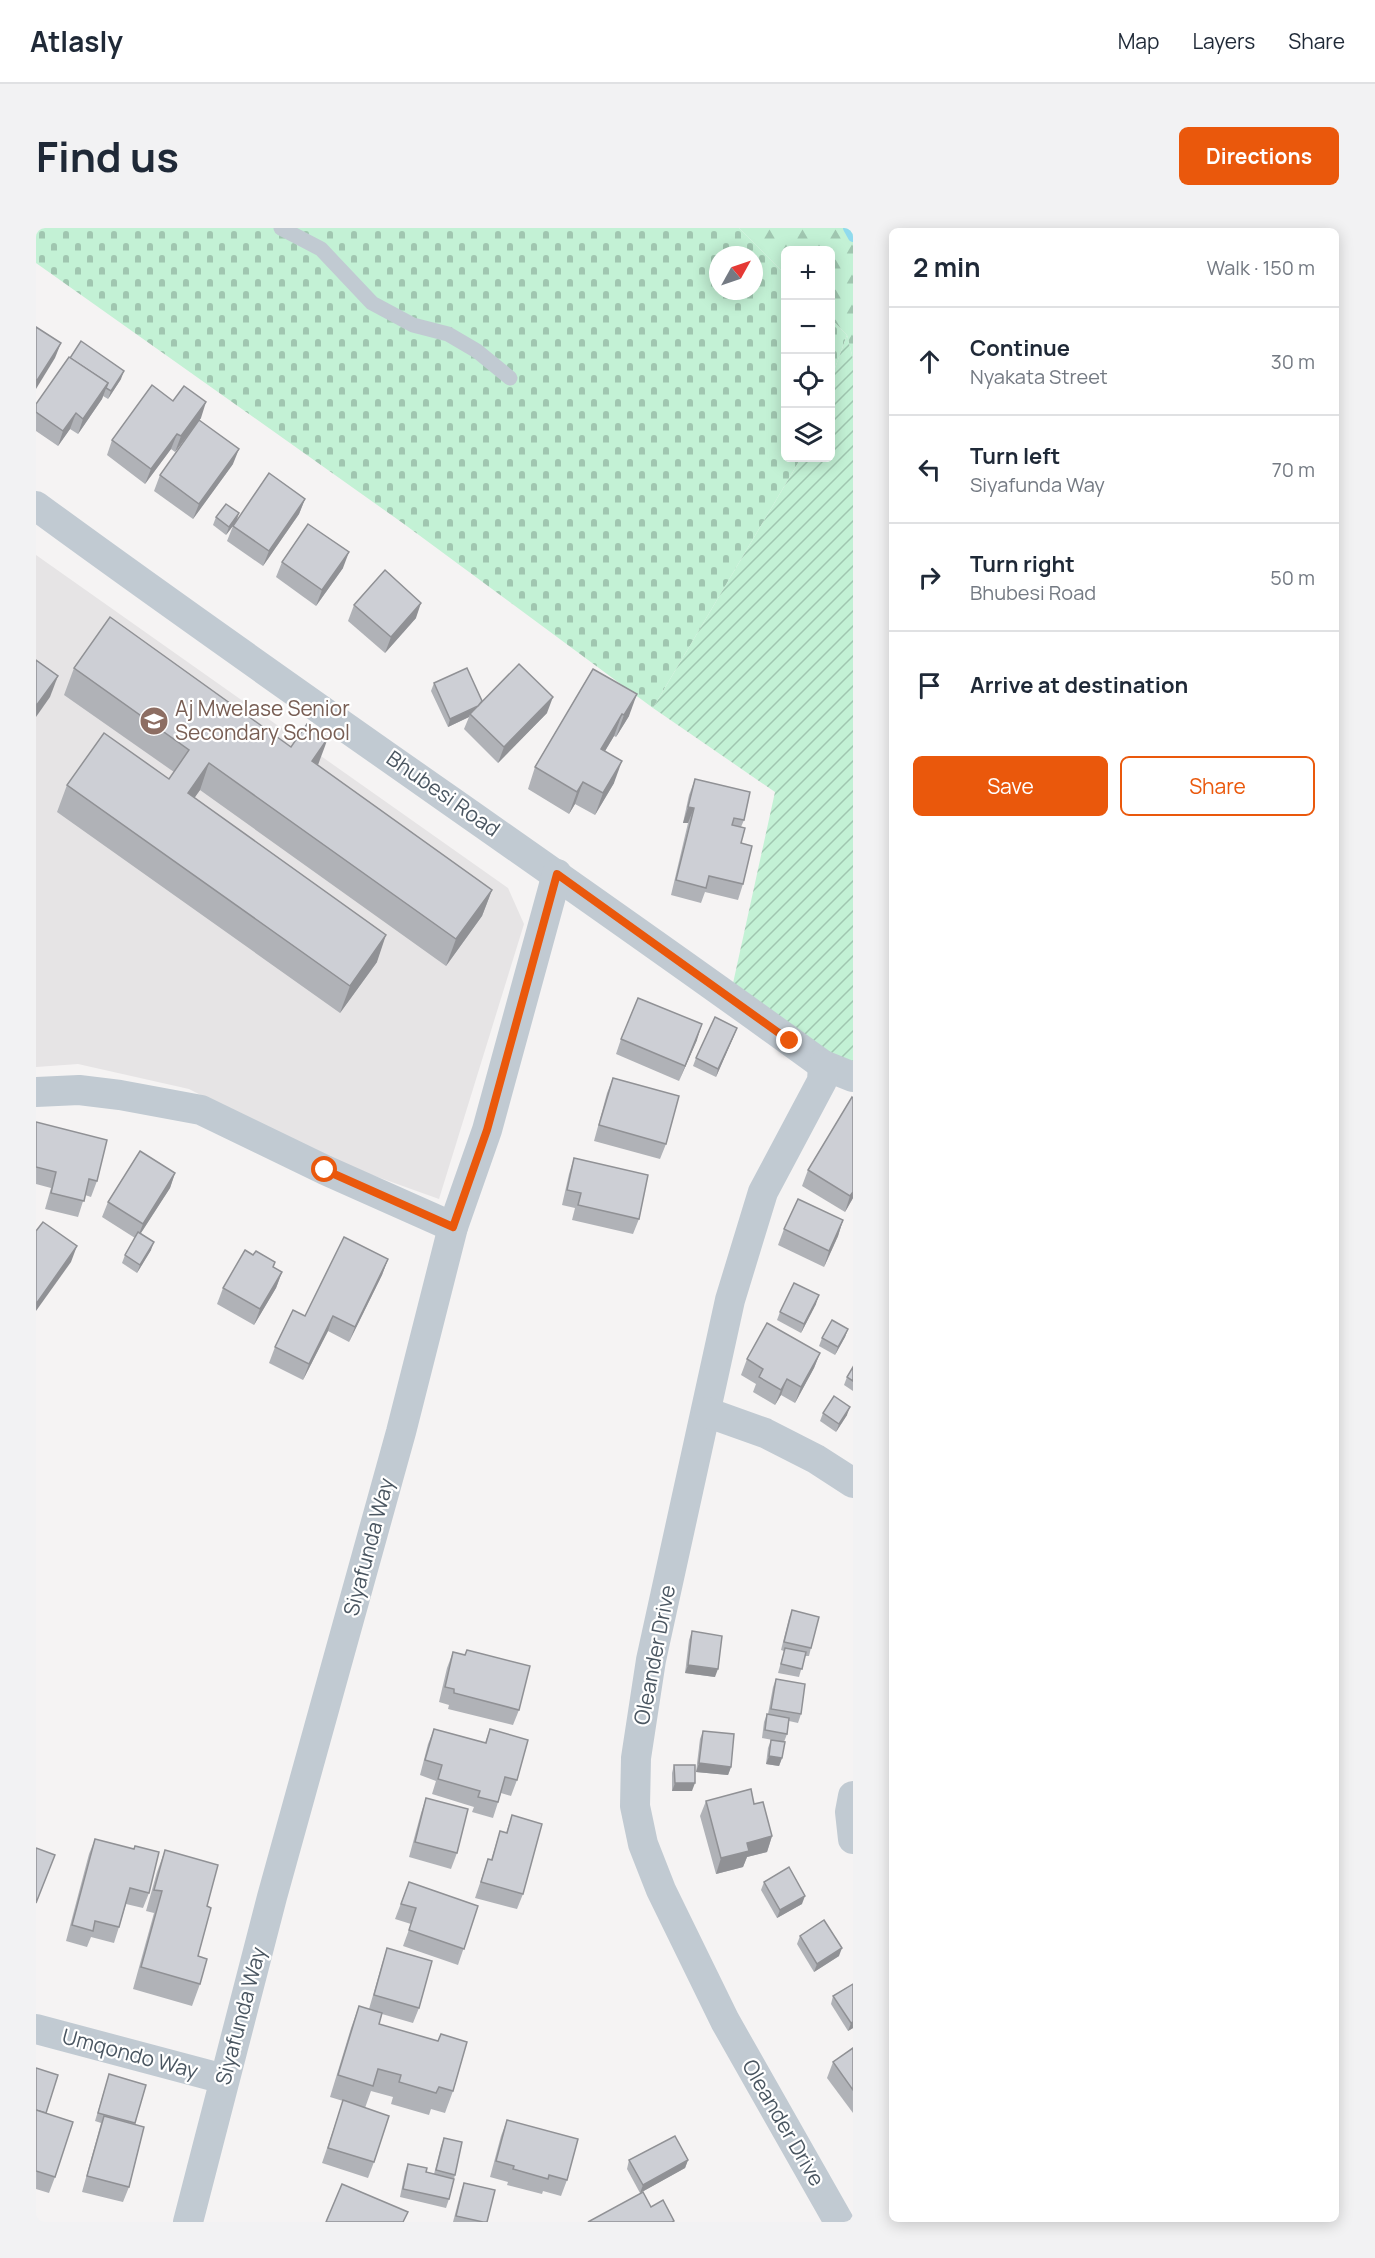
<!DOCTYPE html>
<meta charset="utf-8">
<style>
:root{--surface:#fff;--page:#f2f2f3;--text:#1f2937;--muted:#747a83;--line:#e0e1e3;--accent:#ea580c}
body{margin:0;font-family:Manrope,sans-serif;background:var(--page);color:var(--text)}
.controls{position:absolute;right:18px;top:18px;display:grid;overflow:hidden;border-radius:9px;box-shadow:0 3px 15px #0003}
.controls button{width:54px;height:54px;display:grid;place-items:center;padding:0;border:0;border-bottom:2px solid var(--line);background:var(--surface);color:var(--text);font:30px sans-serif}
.compass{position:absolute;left:673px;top:18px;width:54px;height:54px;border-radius:50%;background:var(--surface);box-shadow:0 3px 15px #0003;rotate:50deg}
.stop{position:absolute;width:18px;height:18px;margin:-14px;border:4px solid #ea580c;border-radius:50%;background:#fff}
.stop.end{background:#ea580c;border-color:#fff;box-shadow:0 2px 6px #0008}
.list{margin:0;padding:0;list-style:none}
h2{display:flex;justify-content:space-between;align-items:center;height:78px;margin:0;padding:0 24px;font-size:26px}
h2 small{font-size:20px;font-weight:400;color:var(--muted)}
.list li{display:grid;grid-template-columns:39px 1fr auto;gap:18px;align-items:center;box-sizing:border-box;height:108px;padding:0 24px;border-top:2px solid var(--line)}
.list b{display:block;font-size:22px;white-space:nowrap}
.list p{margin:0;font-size:20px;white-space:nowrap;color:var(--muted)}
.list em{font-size:20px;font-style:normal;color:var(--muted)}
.actions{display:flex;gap:12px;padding:18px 24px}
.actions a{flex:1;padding:14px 0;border:2px solid var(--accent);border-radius:9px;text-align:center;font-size:21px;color:var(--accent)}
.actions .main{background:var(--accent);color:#fff}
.icon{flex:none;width:33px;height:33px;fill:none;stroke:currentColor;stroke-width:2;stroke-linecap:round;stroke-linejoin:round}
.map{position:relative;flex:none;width:817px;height:1994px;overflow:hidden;border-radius:9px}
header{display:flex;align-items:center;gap:36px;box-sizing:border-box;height:84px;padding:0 30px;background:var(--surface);border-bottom:2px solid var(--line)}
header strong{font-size:28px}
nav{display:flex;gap:33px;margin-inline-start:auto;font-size:21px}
.intro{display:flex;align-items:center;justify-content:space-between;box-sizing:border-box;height:144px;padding:0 36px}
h1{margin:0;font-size:42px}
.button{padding:15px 27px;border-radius:9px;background:var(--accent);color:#fff;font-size:21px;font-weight:700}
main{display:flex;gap:36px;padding:0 36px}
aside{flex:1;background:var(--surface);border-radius:9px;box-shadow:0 3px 15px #0003}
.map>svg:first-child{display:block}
.education{fill:#e6e4e5}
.forest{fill:url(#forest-firs)}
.cemetery{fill:url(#cemetery-stones);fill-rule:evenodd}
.garden{fill:url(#garden-furrows)}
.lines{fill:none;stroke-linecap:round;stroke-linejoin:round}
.stream{stroke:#90daee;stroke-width:10}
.service{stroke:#c1cad2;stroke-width:15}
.minor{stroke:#c1cad2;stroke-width:30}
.wall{fill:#b0b2b7}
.shaded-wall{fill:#909195}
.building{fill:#cdcfd5;stroke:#909195;stroke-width:1.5}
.route{stroke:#ea580c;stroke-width:8}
.labels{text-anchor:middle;stroke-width:4.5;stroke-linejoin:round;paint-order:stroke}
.education-label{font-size:21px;fill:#785e54;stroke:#fff;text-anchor:start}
.street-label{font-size:21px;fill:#4a5661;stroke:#fff}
</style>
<header>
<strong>Atlasly</strong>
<nav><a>Map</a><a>Layers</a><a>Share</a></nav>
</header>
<div class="intro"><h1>Find us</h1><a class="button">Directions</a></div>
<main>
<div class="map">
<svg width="817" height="1994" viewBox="0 0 817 1994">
<defs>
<pattern id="forest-firs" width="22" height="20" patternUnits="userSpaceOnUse" patternTransform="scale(1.5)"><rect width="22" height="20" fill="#c3f1d5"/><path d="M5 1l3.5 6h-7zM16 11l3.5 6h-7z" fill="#a0c6b0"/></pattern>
<pattern id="cemetery-stones" width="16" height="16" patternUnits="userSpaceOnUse" patternTransform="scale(1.5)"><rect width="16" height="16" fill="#c3f1d5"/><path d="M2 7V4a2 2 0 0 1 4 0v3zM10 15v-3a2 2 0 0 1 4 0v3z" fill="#a0c6b0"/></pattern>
<pattern id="garden-furrows" width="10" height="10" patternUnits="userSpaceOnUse" patternTransform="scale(1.5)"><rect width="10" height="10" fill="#c3f1d5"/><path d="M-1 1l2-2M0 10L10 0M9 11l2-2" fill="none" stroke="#a0c6b0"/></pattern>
</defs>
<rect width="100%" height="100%" fill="#f5f3f3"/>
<!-- education -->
<polygon class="education" points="0,327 472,660 488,696 403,971 283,928 153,861 42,836 0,839"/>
<!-- forest -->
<polygon class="forest" points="703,0 817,0 817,131 811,107 795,91 794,22 750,22 749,46"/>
<!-- cemetery -->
<g class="cemetery">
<path d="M0 0H703L749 46 750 230H765L617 480 368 296 0 35ZM682 27H718V63H682Z"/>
<polygon points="795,91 811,107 795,151"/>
</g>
<!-- garden -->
<polygon class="garden" points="811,107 817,131 817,847 694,769 739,564 617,480 765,230 794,230 795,151"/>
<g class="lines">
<!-- stream -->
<polyline class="stream" points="812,0 817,9"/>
<!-- service -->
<polyline class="service" points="245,0 285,21 336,75 377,97 412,106 441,123 474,150"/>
<!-- minor -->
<g class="minor">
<path d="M0 278C259 468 527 648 787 837L817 849"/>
<polyline points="787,837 786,853 727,964 694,1072 615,1432 600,1530 599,1578 607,1616 625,1662 689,1793 803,1994"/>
<polyline points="0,864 43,862 84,867 165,882 289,942 417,999"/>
<polyline points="670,1184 729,1205 780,1231 817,1255"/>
<polyline points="817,1568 814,1584 817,1611"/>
<polyline points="0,1801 188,1851"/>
<polyline points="152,1994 236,1669 365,1204 417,999 451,902 521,646"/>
</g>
</g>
<!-- wall -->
<g class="wall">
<polygon points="85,151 72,171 67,168 66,171 42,206 34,201 22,218 0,203 0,176"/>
<polygon points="137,173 165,190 139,224 135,221 109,256 71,227 76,212"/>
<polygon points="197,236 157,291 118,263 124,247"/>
<polygon points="269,271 263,286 227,338 191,313 197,298"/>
<polygon points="203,285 200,294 190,307 177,297 180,289"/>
<polygon points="246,334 307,340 280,378 240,349"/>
<polygon points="318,377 380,390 349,425 312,393"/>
<polygon points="38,440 255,519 456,662 446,688 410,738 164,562 158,570 341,734 304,785 21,584 31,557 133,551 138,544 28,467"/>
<polygon points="557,441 593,488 580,509 578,508 569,523 578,555 559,587 539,576 533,586 492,561 499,539"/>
<polygon points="398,455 446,473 511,485 462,535 428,501 433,489 412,499 395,463"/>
<polygon points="659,551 708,592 705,599 707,656 702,672 669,664 665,675 635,667 652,595 647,595 653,567"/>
<polygon points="701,800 680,849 657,838 660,830"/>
<polygon points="585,811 661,812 643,853 580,826"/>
<polygon points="577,850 630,916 624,931 558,913 571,865"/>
<polygon points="817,870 817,970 809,984 766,958 772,942"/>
<polygon points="0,894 61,953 55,969 49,967 42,989 9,981 15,960 0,956"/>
<polygon points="538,930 603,991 597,1006 536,992 539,980 526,977 533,946"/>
<polygon points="139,945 134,960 105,1005 115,1022 101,1045 86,1035 89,1027 99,1010 66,989 72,974"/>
<polygon points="807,992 802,1008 788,1039 742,1017 748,1001"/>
<polygon points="217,1027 239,1034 237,1040 246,1044 240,1060 218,1097 181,1076 187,1060"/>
<polygon points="352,1031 346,1047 313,1114 292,1103 267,1152 233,1135 239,1119 269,1088"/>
<polygon points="780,1076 765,1105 741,1092 744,1084"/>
<polygon points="812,1101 809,1109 799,1127 783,1118 786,1110"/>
<polygon points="784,1125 778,1140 759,1175 745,1167 739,1177 717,1164 720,1156 705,1147 711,1131"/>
<polygon points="817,1139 817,1163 808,1157 811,1149"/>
<polygon points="787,1185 811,1187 800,1204 784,1193"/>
<polygon points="756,1382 775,1420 773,1428 769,1428 763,1449 742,1445 748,1423 745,1422 753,1390"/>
<polygon points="656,1403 679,1449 649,1445 653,1412"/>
<polygon points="431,1422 483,1482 477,1497 412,1481 413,1477 403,1474 411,1440 417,1424 429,1427"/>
<polygon points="740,1451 765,1486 762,1495 753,1493 751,1506 748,1514 746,1530 743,1538 730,1536 732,1520 735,1512 742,1513 726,1510 728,1494 731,1486 732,1486 737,1459"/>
<polygon points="398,1501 449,1515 454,1501 481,1552 475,1568 465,1565 457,1590 436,1584 438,1579 396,1566 400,1553 384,1547 392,1516"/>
<polygon points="667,1503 695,1539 692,1547 660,1544 664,1511"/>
<polygon points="638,1537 656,1563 636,1563 636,1545"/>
<polygon points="390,1570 421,1625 415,1641 373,1629 385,1585"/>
<polygon points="670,1573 718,1576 736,1608 731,1624 711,1629 707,1639 680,1646 664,1588"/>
<polygon points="476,1587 487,1666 481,1681 439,1670 452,1631 455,1632 464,1603 470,1605"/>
<polygon points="59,1611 98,1621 99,1618 113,1665 107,1680 90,1676 83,1699 78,1715 55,1709 51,1719 30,1713 53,1626"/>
<polygon points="129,1622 171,1678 162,1728 164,1756 156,1778 97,1761 118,1685 110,1683 121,1644"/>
<polygon points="373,1654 442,1678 422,1737 367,1718 375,1696 359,1691"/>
<polygon points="728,1654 766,1676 741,1690 725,1662"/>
<polygon points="764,1708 803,1728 778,1744 761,1716"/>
<polygon points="351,1720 383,1780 377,1795 346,1786 343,1796 417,1863 409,1885 395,1881 393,1887 355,1876 357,1869 335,1863 329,1880 338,1934 332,1950 286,1935 307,1873 294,1869 315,1800 323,1778 333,1781 346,1736"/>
<polygon points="817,1756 817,1800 812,1803 795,1776 797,1768"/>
<polygon points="817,1820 817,1885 791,1850 797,1834"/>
<polygon points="0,1840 10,1885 19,1949 13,1965 0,1961"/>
<polygon points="73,1846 110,1857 99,1896 93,1959 87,1974 46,1964 65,1895 59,1893"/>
<polygon points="471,1892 531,1952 525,1968 507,1963 506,1966 471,1957 472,1954 454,1949 465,1908"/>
<polygon points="408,1910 419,1947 413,1971 410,1980 364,1969 369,1944 372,1936 390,1944 398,1946 405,1918"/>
<polygon points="593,1932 652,1932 649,1940 604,1965 591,1941"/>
<polygon points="428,1955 451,1994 417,1994 425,1963"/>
</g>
<!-- shaded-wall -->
<g class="shaded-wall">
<polygon points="25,115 19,130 0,161 0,154"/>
<polygon points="88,143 85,151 72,171 75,163"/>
<polygon points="72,155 66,171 42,206 47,191"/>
<polygon points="170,174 165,190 139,224 145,208"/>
<polygon points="40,185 34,201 22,218 27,203"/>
<polygon points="141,206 135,221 109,256 115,241"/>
<polygon points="203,221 197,236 157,291 163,276"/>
<polygon points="269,271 263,286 227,338 233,323"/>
<polygon points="203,285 200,294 190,307 193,299"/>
<polygon points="313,324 307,340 280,378 286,362"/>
<polygon points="385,375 380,390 349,425 355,409"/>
<polygon points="22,448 14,469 0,489 0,478"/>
<polygon points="601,466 593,488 580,509 588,487"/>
<polygon points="517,469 511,485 462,535 468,519"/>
<polygon points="447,476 434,486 433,489 412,499 414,491"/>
<polygon points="586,486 578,508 557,543 565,521"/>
<polygon points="292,510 282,537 276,533"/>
<polygon points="586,533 578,555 559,587 567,565"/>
<polygon points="173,535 164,562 143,592 152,565"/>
<polygon points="547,554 539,576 533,586 541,564"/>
<polygon points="652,579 658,580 652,595 647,595"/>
<polygon points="456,662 446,688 410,738 420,711"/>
<polygon points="350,707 341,734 304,785 314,758"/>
<polygon points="666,796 661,812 643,853 649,838"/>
<polygon points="701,800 698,808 680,849 682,841"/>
<polygon points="139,945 134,960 101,1011 107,996"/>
<polygon points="817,964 817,970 809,984 814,968"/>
<polygon points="807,992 802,1008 788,1039 793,1023"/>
<polygon points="118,1014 115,1022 101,1045 104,1037"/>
<polygon points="41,1018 35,1034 0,1083 0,1076"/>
<polygon points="352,1031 346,1047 313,1114 319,1099"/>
<polygon points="246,1044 240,1060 218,1097 224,1081"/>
<polygon points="783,1067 780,1076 765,1105 768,1096"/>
<polygon points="297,1088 292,1103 267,1152 273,1136"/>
<polygon points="812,1101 809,1109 799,1127 802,1119"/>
<polygon points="784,1125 778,1140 759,1175 765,1159"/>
<polygon points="751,1151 745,1167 739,1177 745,1162"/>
<polygon points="814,1179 811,1187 800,1204 803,1196"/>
<polygon points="652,1437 682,1441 679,1449 649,1445"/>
<polygon points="733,1528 746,1530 743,1538 730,1536"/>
<polygon points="663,1535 695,1539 692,1547 660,1544"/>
<polygon points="639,1555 659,1555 656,1563 636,1563"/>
<polygon points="736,1608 731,1624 711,1629 707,1639 680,1646 685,1630 711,1615"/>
<polygon points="769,1668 766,1676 741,1690 744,1682"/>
<polygon points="806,1720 803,1728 778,1744 781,1736"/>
<polygon points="817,1794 817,1800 812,1803 815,1795"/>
<polygon points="652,1932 649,1940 604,1965 607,1957"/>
</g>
<!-- building -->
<g class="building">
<polygon points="0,99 25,115 0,154"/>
<polygon points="45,113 88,143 75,163 70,160 72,155 34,130"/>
<polygon points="33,129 72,155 47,191 40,185 27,203 0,184 0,176"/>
<polygon points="116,157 137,173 148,158 170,174 145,208 141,206 115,241 76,212"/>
<polygon points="163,192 203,221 163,276 124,247"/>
<polygon points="233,245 269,271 233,323 197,298"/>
<polygon points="190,276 203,285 193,299 180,289"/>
<polygon points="272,296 313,324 286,362 246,334"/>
<polygon points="349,342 385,375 355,409 318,377"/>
<polygon points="74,389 255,519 271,496 292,510 276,533 456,662 420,711 173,535 152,565 350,707 314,758 31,557 68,505 133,551 153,522 38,440"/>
<polygon points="0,432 22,448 0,478"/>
<polygon points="483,436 517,469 468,519 434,486"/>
<polygon points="431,440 446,473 442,478 414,491 398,455"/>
<polygon points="557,441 601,466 588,487 586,486 565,521 586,533 567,565 547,554 541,564 499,539"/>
<polygon points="659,551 714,564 708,592 698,590 696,597 709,600 705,615 716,618 707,656 673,648 670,660 640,652 658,580 652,579"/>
<polygon points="602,770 666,796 649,838 585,811"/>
<polygon points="679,789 701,800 682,841 660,830"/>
<polygon points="577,850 643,868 630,916 563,897"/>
<polygon points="816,869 817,870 817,964 814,968 772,942"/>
<polygon points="0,894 71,912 61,953 53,951 48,973 15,965 20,944 0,939"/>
<polygon points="104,923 139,945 107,996 72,974"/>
<polygon points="538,930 612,947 603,991 542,977 545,965 531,962"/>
<polygon points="762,971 807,992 793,1023 748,1001"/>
<polygon points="7,994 41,1018 0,1076 0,1003"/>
<polygon points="102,1004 118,1014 104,1037 89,1027"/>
<polygon points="308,1009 352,1031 319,1099 297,1088 273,1136 239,1119 257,1082 269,1088"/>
<polygon points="209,1022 217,1027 220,1023 239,1034 237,1039 246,1044 224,1081 187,1060"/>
<polygon points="758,1055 783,1067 768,1096 744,1084"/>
<polygon points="796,1092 812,1101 802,1119 786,1110"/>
<polygon points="731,1095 784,1125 765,1159 751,1151 745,1162 723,1149 727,1141 711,1131"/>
<polygon points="817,1139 817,1153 811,1149"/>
<polygon points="798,1168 814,1179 803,1196 787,1185"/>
<polygon points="756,1382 783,1389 775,1420 748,1414"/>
<polygon points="656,1403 686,1408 682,1441 652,1437"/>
<polygon points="749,1420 770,1424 766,1441 745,1436"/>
<polygon points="431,1422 494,1438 483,1482 418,1465 418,1461 409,1459 417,1424 429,1427"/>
<polygon points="740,1451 769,1456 765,1486 735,1481"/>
<polygon points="731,1486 753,1490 751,1506 729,1502"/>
<polygon points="398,1501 450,1515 454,1501 492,1512 481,1552 469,1549 462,1574 442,1569 444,1563 402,1551 406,1537 389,1532"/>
<polygon points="667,1503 698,1506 695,1539 663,1535"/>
<polygon points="735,1512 749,1514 746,1530 733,1528"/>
<polygon points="638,1537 659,1537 659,1555 639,1555"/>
<polygon points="715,1561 718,1576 727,1574 736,1608 711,1615 713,1623 685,1630 670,1573"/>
<polygon points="390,1570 432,1581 421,1625 379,1614"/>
<polygon points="476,1587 506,1596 487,1666 445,1654 452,1631 456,1632 464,1603 471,1605"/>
<polygon points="59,1611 98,1621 99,1618 123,1624 113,1665 94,1660 83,1699 59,1693 57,1703 36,1697"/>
<polygon points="0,1620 19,1627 0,1675"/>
<polygon points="129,1622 182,1637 171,1678 175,1680 162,1728 171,1731 164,1756 105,1739 126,1663 118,1662"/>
<polygon points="753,1639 769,1668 744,1682 728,1654"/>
<polygon points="373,1654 442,1678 428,1721 373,1702 380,1680 365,1676"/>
<polygon points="788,1692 806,1720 781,1736 764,1708"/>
<polygon points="351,1720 396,1733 383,1780 338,1767"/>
<polygon points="817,1756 817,1794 815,1795 797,1768"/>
<polygon points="323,1778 346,1785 343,1796 402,1813 405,1806 431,1814 417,1863 403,1859 400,1865 363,1854 365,1847 342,1841 337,1858 302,1847"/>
<polygon points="817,1820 817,1862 797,1834"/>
<polygon points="0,1840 22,1847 10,1885 0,1882"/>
<polygon points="73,1846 110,1857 99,1895 62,1885"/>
<polygon points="307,1872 353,1888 338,1934 292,1920"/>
<polygon points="0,1882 37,1894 19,1949 0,1943"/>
<polygon points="68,1888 108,1899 93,1959 51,1948"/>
<polygon points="471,1892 542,1911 531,1952 513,1947 512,1951 477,1941 478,1938 460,1933"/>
<polygon points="639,1908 652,1932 607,1957 593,1932"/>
<polygon points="408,1910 426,1914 419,1947 400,1942"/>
<polygon points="372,1936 391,1940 390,1944 418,1951 413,1971 367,1961"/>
<polygon points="428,1955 459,1962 451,1994 447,1994 420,1988"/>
<polygon points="306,1956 372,1984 367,1994 290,1994"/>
<polygon points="607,1964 615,1979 627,1972 638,1993 636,1994 552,1994"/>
</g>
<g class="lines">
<!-- route -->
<polyline class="route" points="289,942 417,999 451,902 521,646 754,813"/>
</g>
<!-- icons -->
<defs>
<g id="school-disc" transform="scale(1.5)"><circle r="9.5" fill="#8d6e63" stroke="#fff"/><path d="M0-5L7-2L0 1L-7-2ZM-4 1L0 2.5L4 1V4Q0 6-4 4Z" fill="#fff"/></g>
</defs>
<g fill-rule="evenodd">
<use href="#school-disc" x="118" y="493"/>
</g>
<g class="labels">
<!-- education labels -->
<g class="education-label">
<text x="139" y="488">Aj Mwelase Senior<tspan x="139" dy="24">Secondary School</tspan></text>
</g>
<!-- street labels -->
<g class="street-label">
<text transform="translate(407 566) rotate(35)" y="7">Bhubesi Road</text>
<text transform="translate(333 1319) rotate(-75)" y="7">Siyafunda Way</text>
<text transform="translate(619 1427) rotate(-79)" y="7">Oleander Drive</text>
<text transform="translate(205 1788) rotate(-75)" y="7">Siyafunda Way</text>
<text transform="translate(94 1826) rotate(15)" y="7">Umqondo Way</text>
<text transform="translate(747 1895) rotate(60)" y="7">Oleander Drive</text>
</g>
</g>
</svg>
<div class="controls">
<button>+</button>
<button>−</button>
<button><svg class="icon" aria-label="locate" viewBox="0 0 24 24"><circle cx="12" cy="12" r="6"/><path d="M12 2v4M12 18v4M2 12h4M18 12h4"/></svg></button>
<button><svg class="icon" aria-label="layers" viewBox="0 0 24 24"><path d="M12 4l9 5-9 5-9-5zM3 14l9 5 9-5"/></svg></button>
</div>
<svg class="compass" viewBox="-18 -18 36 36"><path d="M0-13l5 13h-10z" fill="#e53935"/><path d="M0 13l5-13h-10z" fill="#747a83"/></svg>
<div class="stop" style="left:289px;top:942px"></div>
<div class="stop end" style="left:754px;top:813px"></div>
</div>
<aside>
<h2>2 min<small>Walk · 150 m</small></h2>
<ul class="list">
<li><svg class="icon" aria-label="ahead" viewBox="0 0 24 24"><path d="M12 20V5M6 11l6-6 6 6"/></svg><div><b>Continue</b><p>Nyakata Street</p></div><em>30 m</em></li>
<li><svg class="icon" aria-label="left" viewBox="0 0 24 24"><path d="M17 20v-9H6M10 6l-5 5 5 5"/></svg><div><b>Turn left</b><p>Siyafunda Way</p></div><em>70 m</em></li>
<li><svg class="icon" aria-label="right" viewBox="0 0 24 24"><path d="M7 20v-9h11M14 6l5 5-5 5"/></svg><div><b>Turn right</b><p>Bhubesi Road</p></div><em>50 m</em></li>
<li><svg class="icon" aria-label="arrive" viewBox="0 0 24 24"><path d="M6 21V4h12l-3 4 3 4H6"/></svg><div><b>Arrive at destination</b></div></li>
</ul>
<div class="actions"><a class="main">Save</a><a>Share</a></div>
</aside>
</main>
